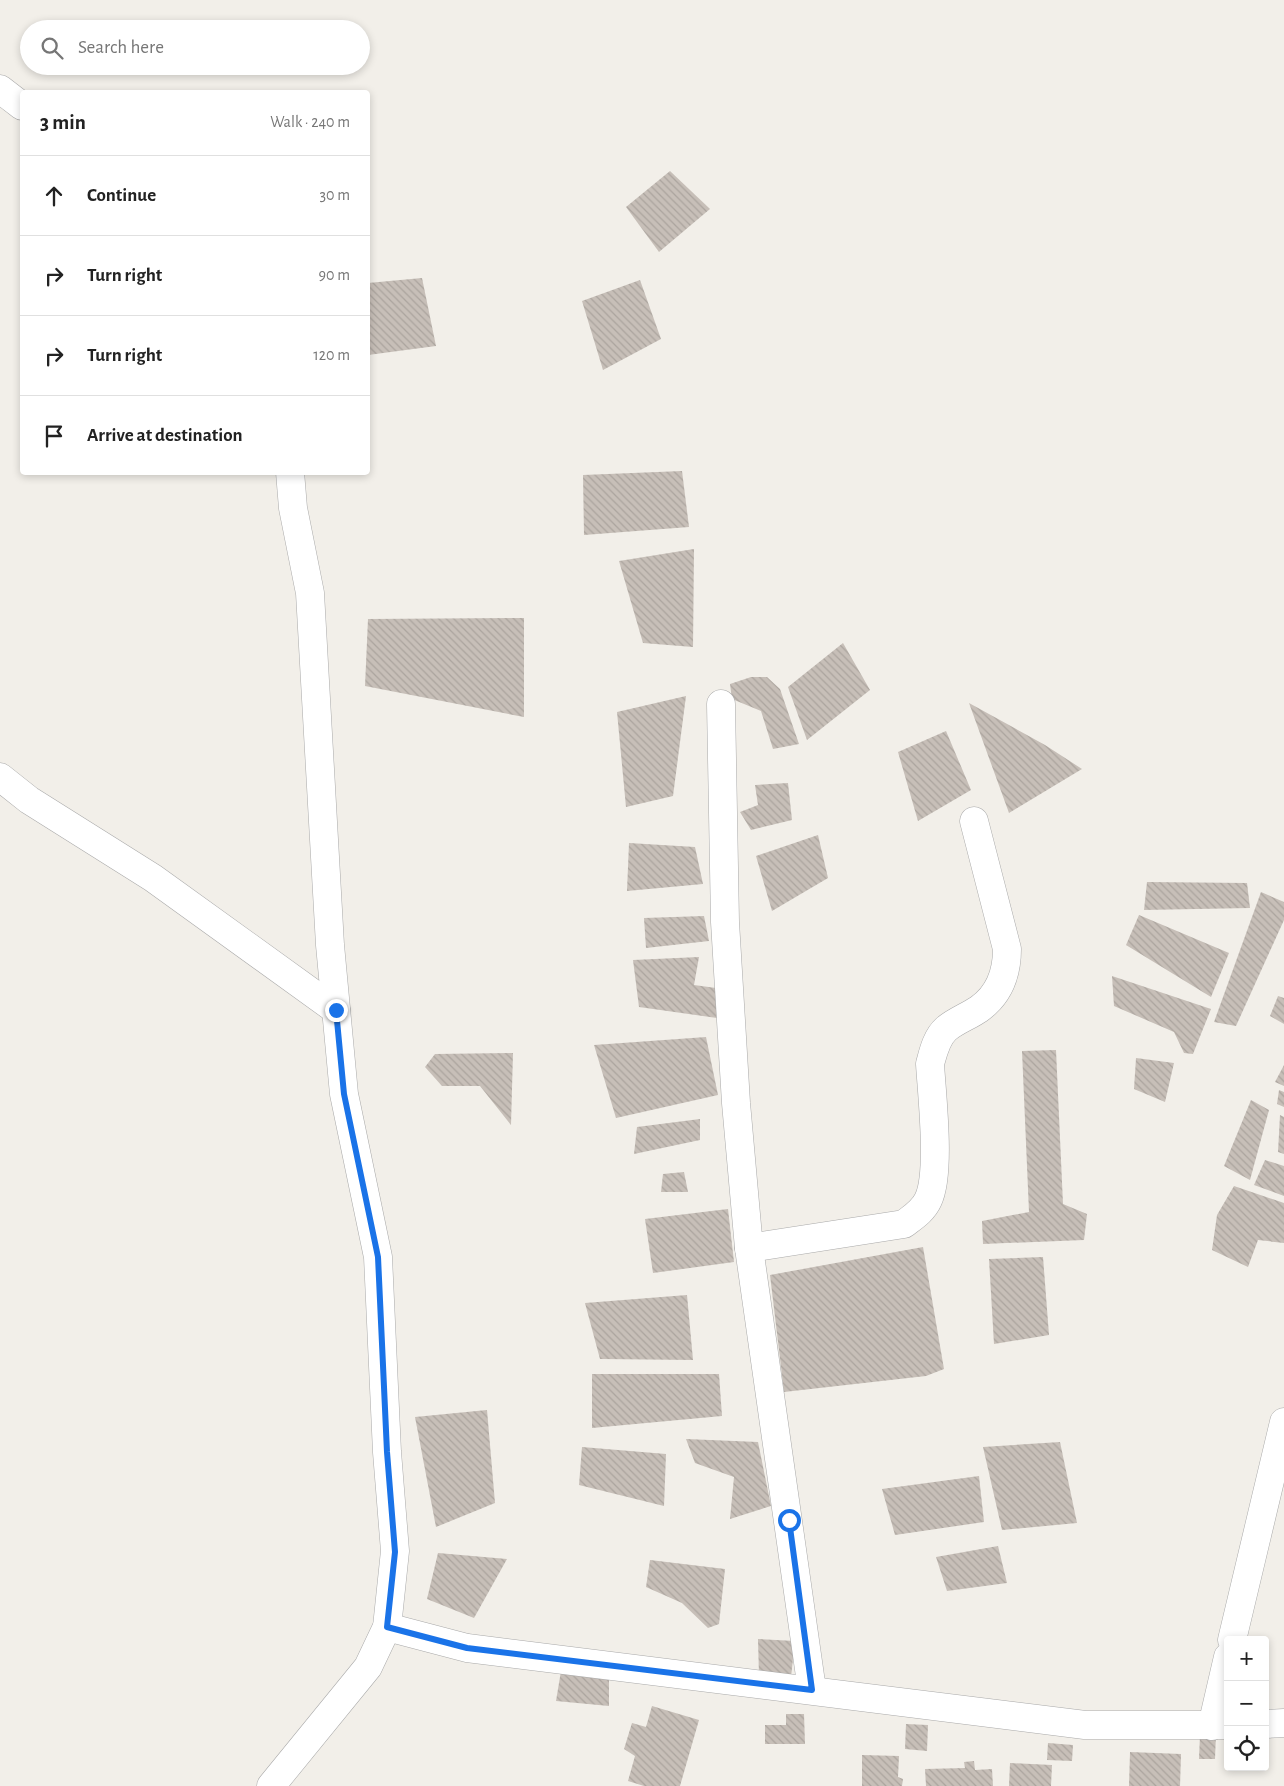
<!DOCTYPE html>
<meta charset="utf-8">
<style>
:root{--surface:#fff;--page:#f6f6f6;--text:#222;--muted:#767676;--line:#e0e0e0}
body{margin:0;font-family:"Alegreya Sans",sans-serif;background:var(--page);color:var(--text)}
.controls{position:absolute;right:15px;bottom:15px;display:grid;overflow:hidden;border-radius:5px;box-shadow:0 2px 8px #0003}
.controls button{width:45px;height:45px;display:grid;place-items:center;padding:0;border:0;border-bottom:1px solid var(--line);background:var(--surface);color:var(--text);font:25px sans-serif}
.stop{position:absolute;width:15px;height:15px;margin:-11px;border:4px solid #1a73e8;border-radius:50%;background:#fff}
.stop.end{background:#1a73e8;border-color:#fff;box-shadow:0 1px 5px #0008}
.list{margin:0;padding:0;list-style:none}
h2{display:flex;justify-content:space-between;align-items:center;height:65px;margin:0;padding:0 20px;font-size:21px}
h2 small{font-size:16px;font-weight:400;color:var(--muted)}
.list li{display:grid;grid-template-columns:32px 1fr auto;gap:15px;align-items:center;box-sizing:border-box;height:80px;padding:0 20px;border-top:1px solid var(--line)}
.list b{display:block;font-size:19px;white-space:nowrap}
.list em{font-size:16px;font-style:normal;color:var(--muted)}
.icon{flex:none;width:28px;height:28px;fill:none;stroke:currentColor;stroke-width:2;stroke-linecap:round;stroke-linejoin:round}
.map{position:relative;flex:none;width:1284px;height:1786px;overflow:hidden}
.search{position:absolute;background:var(--surface);box-shadow:0 2px 8px #0003;left:20px;top:20px;width:350px;height:55px;display:flex;align-items:center;gap:12px;box-sizing:border-box;padding:0 18px;border-radius:28px;color:var(--muted);font-size:19px}
.panel{position:absolute;background:var(--surface);box-shadow:0 2px 8px #0003;left:20px;top:90px;width:350px;height:385px;border-radius:5px}
.map>svg:first-child{display:block}
.building{fill:url(#building-back-hatch)}
.lines{fill:none;stroke-linecap:round;stroke-linejoin:round}
.minor-casing{stroke:#a9a9a9;stroke-width:29}
.minor{stroke:#fff;stroke-width:28}
.route{stroke:#1a73e8;stroke-width:6}
</style>
<div class="map">
<svg width="1284" height="1786" viewBox="0 0 1284 1786">
<defs>
<pattern id="building-back-hatch" width="6" height="6" patternUnits="userSpaceOnUse" patternTransform="scale(1.25)"><rect width="6" height="6" fill="#c7bfb8"/><path d="M-1 5l2 2M0 0l6 6M5-1l2 2" fill="none" stroke="#aba49e"/></pattern>
</defs>
<rect width="100%" height="100%" fill="#f2efe9"/>
<!-- building -->
<g class="building">
<polygon points="670,171 710,209 659,252 626,207"/>
<polygon points="422,278 436,346 368,355 368,283"/>
<polygon points="640,280 661,339 603,370 582,301"/>
<polygon points="682,471 689,527 584,535 583,475"/>
<polygon points="694,549 693,647 643,643 619,561"/>
<polygon points="524,618 524,717 365,686 368,619"/>
<polygon points="843,643 870,690 807,740 788,687"/>
<polygon points="751,677 767,677 780,689 799,744 773,749 761,711 732,699 730,684"/>
<polygon points="686,696 673,796 626,807 617,712"/>
<polygon points="969,703 1045,745 1082,769 1009,813"/>
<polygon points="946,731 971,790 918,821 898,752"/>
<polygon points="788,783 792,820 751,830 740,812 758,805 755,785"/>
<polygon points="818,835 828,878 772,911 756,856"/>
<polygon points="629,843 695,847 703,884 627,891"/>
<polygon points="1147,882 1247,883 1250,908 1144,910"/>
<polygon points="1261,892 1284,902 1284,920 1236,1026 1214,1022"/>
<polygon points="1139,915 1229,953 1211,997 1126,945"/>
<polygon points="704,916 709,941 646,948 644,918"/>
<polygon points="699,957 694,985 716,988 717,1018 639,1007 633,960"/>
<polygon points="1112,976 1211,1009 1193,1054 1184,1053 1174,1032 1114,1006"/>
<polygon points="1278,996 1284,998 1284,1024 1270,1016"/>
<polygon points="706,1037 718,1095 616,1118 594,1045"/>
<polygon points="1056,1050 1063,1204 1087,1214 1084,1240 983,1244 982,1221 1029,1212 1022,1051"/>
<polygon points="513,1053 511,1125 480,1086 442,1086 425,1067 435,1054"/>
<polygon points="1136,1058 1174,1063 1165,1102 1134,1089"/>
<polygon points="1284,1065 1284,1086 1275,1082"/>
<polygon points="1279,1090 1284,1092 1284,1107 1277,1104"/>
<polygon points="1251,1100 1269,1110 1250,1180 1224,1166"/>
<polygon points="1280,1115 1284,1117 1284,1154 1278,1152"/>
<polygon points="700,1119 700,1140 634,1154 637,1127"/>
<polygon points="1265,1160 1284,1166 1284,1196 1254,1185"/>
<polygon points="684,1172 688,1192 661,1192 663,1174"/>
<polygon points="1234,1186 1284,1203 1284,1243 1258,1240 1248,1267 1212,1250 1217,1215"/>
<polygon points="728,1209 734,1262 653,1273 645,1219"/>
<polygon points="923,1247 944,1369 926,1376 784,1392 770,1275"/>
<polygon points="1043,1257 1049,1335 994,1344 989,1259"/>
<polygon points="687,1295 693,1360 600,1359 585,1303"/>
<polygon points="592,1374 719,1374 722,1416 592,1428"/>
<polygon points="487,1410 495,1503 436,1527 415,1417"/>
<polygon points="686,1439 758,1442 771,1506 730,1519 734,1477 695,1463"/>
<polygon points="1060,1442 1077,1523 1002,1530 983,1447"/>
<polygon points="582,1447 666,1454 664,1506 579,1485"/>
<polygon points="979,1476 984,1522 895,1535 882,1489"/>
<polygon points="998,1546 1007,1583 947,1591 936,1557"/>
<polygon points="438,1553 507,1559 474,1618 427,1599"/>
<polygon points="650,1560 725,1569 719,1624 708,1628 682,1603 646,1587"/>
<polygon points="758,1639 795,1641 791,1677 759,1676"/>
<polygon points="561,1671 609,1680 609,1706 556,1701"/>
<polygon points="652,1706 699,1720 680,1786 644,1786 628,1781 635,1756 624,1749 632,1723 646,1727"/>
<polygon points="786,1714 804,1714 805,1744 765,1744 765,1725 786,1725"/>
<polygon points="906,1724 928,1725 927,1751 905,1749"/>
<polygon points="1200,1734 1216,1734 1215,1759 1199,1759"/>
<polygon points="1048,1743 1073,1745 1072,1761 1047,1760"/>
<polygon points="1130,1752 1181,1754 1180,1786 1129,1786"/>
<polygon points="862,1755 899,1756 898,1777 903,1779 902,1786 862,1786"/>
<polygon points="974,1761 975,1770 992,1769 993,1786 926,1786 925,1769 965,1768 964,1762"/>
<polygon points="1010,1763 1052,1765 1051,1786 1009,1786"/>
</g>
<g class="lines">
<!-- minor casing -->
<g class="minor-casing">
<g id="minor">
<polyline points="0,89 22,106"/>
<polyline points="721,704 725,922 736,1103 749,1248 812,1690"/>
<polyline points="0,777 29,800 153,878 336,1010"/>
<path d="M749 1248 904 1224C913 1217 923 1211 928 1200 941 1174 932 1096 930 1064 933 1053 936 1038 946 1029 955 1021 969 1016 979 1009 1000 994 1007 973 1007 949L974 821"/>
<polyline points="387,1627 467,1648 1085,1725 1228,1725"/>
<polyline points="1232,1640 1284,1422"/>
<polyline points="1265,1724 1284,1723"/>
<polyline points="1212,1726 1228,1657"/>
<polyline points="271,1786 368,1667 387,1627 395,1551 387,1452 378,1257 344,1094 330,945 310,593 293,508 290,472"/>
</g>
</g>
<!-- minor -->
<use href="#minor" class="minor"/>
</g>
<g class="lines">
<!-- route -->
<polyline class="route" points="336,1010 344,1094 378,1257 387,1452 395,1552 387,1627 467,1648 812,1690 789,1520"/>
</g>
</svg>
<div class="controls">
<button>+</button>
<button>−</button>
<button><svg class="icon" aria-label="locate" viewBox="0 0 24 24"><circle cx="12" cy="12" r="6"/><path d="M12 2v4M12 18v4M2 12h4M18 12h4"/></svg></button>
</div>
<div class="stop" style="left:789px;top:1520px"></div>
<div class="stop end" style="left:336px;top:1010px"></div>
<div class="search"><svg class="icon" aria-label="search" viewBox="0 0 24 24"><circle cx="10" cy="10" r="6"/><path d="M15 15l6 6"/></svg>Search here</div>
<section class="panel">
<h2>3 min<small>Walk · 240 m</small></h2>
<ul class="list">
<li><svg class="icon" aria-label="ahead" viewBox="0 0 24 24"><path d="M12 20V5M6 11l6-6 6 6"/></svg><div><b>Continue</b></div><em>30 m</em></li>
<li><svg class="icon" aria-label="right" viewBox="0 0 24 24"><path d="M7 20v-9h11M14 6l5 5-5 5"/></svg><div><b>Turn right</b></div><em>90 m</em></li>
<li><svg class="icon" aria-label="right" viewBox="0 0 24 24"><path d="M7 20v-9h11M14 6l5 5-5 5"/></svg><div><b>Turn right</b></div><em>120 m</em></li>
<li><svg class="icon" aria-label="arrive" viewBox="0 0 24 24"><path d="M6 21V4h12l-3 4 3 4H6"/></svg><div><b>Arrive at destination</b></div></li>
</ul>
</section>
</div>
